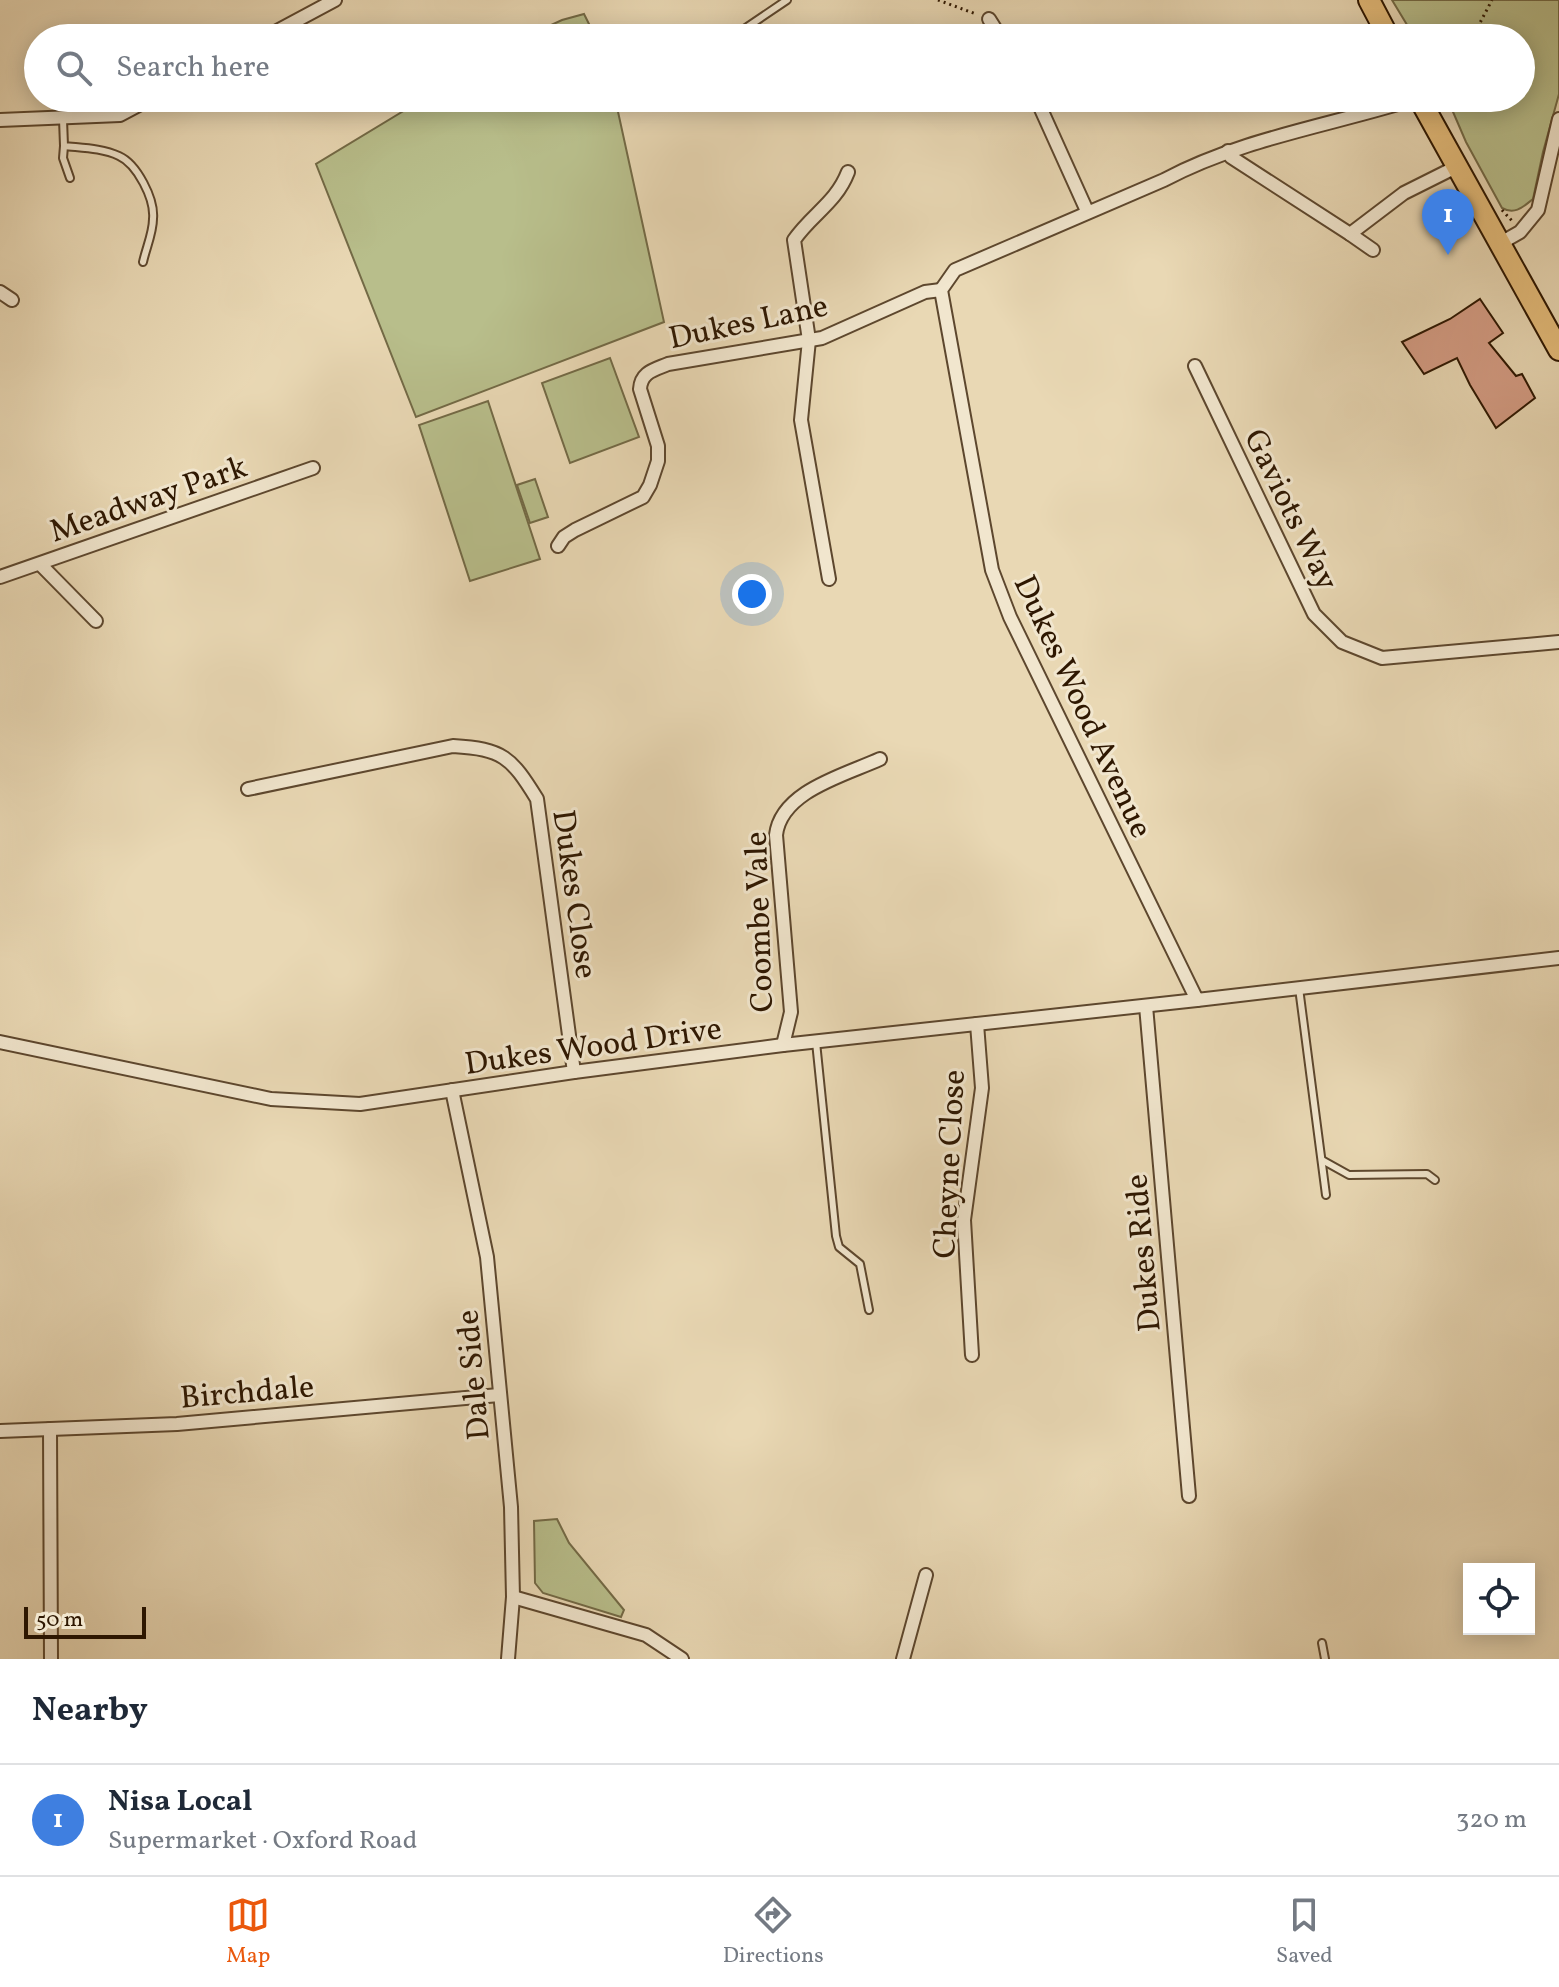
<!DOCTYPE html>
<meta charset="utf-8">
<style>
:root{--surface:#fff;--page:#f6f6f7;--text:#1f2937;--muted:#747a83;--line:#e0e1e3;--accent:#ea580c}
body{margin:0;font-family:Vollkorn,serif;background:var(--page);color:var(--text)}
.controls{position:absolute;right:24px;bottom:24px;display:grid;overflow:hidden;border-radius:0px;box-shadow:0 4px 20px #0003}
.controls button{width:72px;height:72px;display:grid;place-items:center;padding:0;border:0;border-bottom:2px solid var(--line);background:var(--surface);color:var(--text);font:40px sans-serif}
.scale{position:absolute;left:24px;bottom:20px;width:122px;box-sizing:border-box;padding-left:8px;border:4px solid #2e1701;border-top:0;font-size:22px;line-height:28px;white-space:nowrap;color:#2e1701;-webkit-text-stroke:6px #f1e6ce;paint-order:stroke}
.you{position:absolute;left:752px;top:594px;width:28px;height:28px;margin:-20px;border:6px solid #fff;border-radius:50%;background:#1a73e8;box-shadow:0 0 0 12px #1a73e833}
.badge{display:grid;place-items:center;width:52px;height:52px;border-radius:50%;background:var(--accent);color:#fff;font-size:26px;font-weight:700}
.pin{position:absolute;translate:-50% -66px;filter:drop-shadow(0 2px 4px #0008)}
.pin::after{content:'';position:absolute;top:42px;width:28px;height:24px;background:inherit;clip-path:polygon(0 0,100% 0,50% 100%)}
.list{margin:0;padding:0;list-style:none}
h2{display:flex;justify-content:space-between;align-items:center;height:104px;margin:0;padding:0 32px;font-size:34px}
h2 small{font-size:26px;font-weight:400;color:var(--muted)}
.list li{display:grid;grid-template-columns:52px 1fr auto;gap:24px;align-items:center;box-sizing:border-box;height:112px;padding:0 32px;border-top:2px solid var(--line)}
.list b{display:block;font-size:30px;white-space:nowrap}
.list p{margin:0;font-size:26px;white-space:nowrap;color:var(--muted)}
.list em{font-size:26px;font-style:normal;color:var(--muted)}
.icon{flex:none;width:44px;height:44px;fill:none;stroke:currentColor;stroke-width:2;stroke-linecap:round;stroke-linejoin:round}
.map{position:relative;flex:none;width:1559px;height:1659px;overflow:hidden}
.search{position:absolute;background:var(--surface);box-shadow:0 4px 20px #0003;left:24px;right:24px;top:24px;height:88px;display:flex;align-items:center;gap:20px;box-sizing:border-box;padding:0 28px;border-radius:44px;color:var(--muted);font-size:30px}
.sheet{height:216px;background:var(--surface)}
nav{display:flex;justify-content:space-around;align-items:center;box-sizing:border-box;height:112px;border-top:2px solid var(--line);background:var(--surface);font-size:22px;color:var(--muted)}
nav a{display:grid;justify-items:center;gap:4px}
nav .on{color:var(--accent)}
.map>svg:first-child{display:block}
.green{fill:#b8be8b;stroke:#736a46;stroke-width:2}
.building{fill:#d49c84;stroke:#2e1701;stroke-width:2}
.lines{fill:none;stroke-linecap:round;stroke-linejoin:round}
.service-casing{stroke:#5d472e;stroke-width:10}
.minor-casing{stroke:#5d472e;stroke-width:16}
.primary-casing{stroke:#2e1701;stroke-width:24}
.path{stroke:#2e1701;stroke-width:3;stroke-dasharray:2 4;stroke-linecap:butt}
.service{stroke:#f1e6ce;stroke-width:6}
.minor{stroke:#f1e6ce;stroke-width:12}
.primary{stroke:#e4bc7a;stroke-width:20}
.labels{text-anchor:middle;stroke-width:6;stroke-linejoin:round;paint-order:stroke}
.street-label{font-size:32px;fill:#2e1701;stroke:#f1e6ce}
</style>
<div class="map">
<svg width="1559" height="1659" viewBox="0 0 1559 1659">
<rect width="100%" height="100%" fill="#e9d8b4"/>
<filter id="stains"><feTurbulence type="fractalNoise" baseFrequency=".0025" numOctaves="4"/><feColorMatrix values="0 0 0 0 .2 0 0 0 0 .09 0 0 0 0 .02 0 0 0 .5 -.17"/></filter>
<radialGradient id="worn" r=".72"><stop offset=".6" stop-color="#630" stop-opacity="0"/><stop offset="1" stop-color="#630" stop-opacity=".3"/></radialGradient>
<!-- green -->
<g class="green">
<path d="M1392 0H1559V94L1543 152 1533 199C1523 207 1515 215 1502 208L1466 142 1447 98H1521V38H1415Z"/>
<polygon points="584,14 596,38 523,38 562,20"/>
<polygon points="425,98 615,98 664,322 416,417 316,164"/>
<polygon points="610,358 639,437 570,463 542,383"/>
<polygon points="488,401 540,559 470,581 419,425"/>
<polygon points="535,479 548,517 530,523 517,485"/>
<polygon points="557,1519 569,1543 624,1610 621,1617 543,1593 535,1583 534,1521"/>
</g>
<!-- building -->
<polygon class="building" points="1480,299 1503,333 1489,343 1516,376 1522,374 1535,398 1496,428 1470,385 1457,358 1424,374 1402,342 1450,319"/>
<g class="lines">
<!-- service casing -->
<g class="service-casing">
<g id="service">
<polyline points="731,38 787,0"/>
<path d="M63 119 64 146C82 148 102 148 119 156 137 164 155 199 153 219 153 233 146 248 143 262"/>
<polyline points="64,146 63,158 70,178"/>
<polyline points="1299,988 1326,1195"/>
<polyline points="816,1042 836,1236 839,1247 860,1264 869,1310"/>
<polyline points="1322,1160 1349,1175 1427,1174 1435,1180"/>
<polyline points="1322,1643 1325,1659"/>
</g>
</g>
<!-- minor casing -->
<g class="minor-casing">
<g id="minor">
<polyline points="989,19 1001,38"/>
<polyline points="264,38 335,0"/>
<polyline points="1036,98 1087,211"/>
<path d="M1418 98C1333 125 1243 138 1164 180L955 270 941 290 992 570 1010 617 1197 1000 1559 958"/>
<polyline points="0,120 120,115 152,98"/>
<polyline points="1228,151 1231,157 1350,234 1404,193 1456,167"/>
<polyline points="1350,234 1373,250"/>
<polyline points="1499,244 1520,232 1538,210 1559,119"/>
<polyline points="0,292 12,300"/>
<polyline points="1195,366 1314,614 1342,642 1382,658 1559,642"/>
<path d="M558 546 564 537 575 530 643 497 650 485 658 461V446L640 389C641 372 654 370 668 364L822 338 925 292 941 290"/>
<polyline points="40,564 96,621"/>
<polyline points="0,577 313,468"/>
<path d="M829 579 801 420 809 340 794 240C812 214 836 203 848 172"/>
<path d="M248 789 453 746C503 749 511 757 537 799L574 1072"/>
<polyline points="1146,1006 1189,1496"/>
<polyline points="0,1042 271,1099 360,1104 574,1072 783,1045 1197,1000"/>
<path d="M783 1045 791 1012 776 835C781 791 845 775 880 759"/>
<polyline points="452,1090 487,1257 511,1507 513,1597 508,1659"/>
<polyline points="972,1355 964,1220 982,1088 977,1024"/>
<polyline points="50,1429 51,1659"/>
<polyline points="0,1431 177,1424 499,1395"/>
<polyline points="513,1597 646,1635 682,1659"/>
<polyline points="903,1659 926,1575"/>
</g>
</g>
<!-- primary casing -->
<g class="primary-casing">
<g id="primary">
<polyline points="1369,0 1389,38"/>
<polyline points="1419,98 1559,350"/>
</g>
</g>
<!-- path -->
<g class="path">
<polyline points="938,0 976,14"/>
<polyline points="1013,28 1039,38"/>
<polyline points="1472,38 1492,0"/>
<polyline points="1443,98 1446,107"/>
<polyline points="1502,210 1513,222"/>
</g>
<!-- service -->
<use href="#service" class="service"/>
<!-- minor -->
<use href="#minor" class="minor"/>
<!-- primary -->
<use href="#primary" class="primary"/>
</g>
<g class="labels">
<!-- street labels -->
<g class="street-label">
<text transform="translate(748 321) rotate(-12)" y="11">Dukes Lane</text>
<text transform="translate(148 498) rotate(-19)" y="11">Meadway Park</text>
<text transform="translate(1292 509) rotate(64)" y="11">Gaviots Way</text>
<text transform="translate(1084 706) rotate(65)" y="11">Dukes Wood Avenue</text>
<text transform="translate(576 894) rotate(82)" y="11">Dukes Close</text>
<text transform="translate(758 922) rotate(-92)" y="11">Coombe Vale</text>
<text transform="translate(593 1045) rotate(-8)" y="11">Dukes Wood Drive</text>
<text transform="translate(948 1164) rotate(-87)" y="11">Cheyne Close</text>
<text transform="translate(1142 1253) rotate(-95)" y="11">Dukes Ride</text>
<text transform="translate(472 1375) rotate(-95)" y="11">Dale Side</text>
<text transform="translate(247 1391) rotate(-5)" y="11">Birchdale</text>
</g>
</g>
<rect width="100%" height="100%" filter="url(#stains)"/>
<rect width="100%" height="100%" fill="url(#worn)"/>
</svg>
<div class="controls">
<button><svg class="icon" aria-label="locate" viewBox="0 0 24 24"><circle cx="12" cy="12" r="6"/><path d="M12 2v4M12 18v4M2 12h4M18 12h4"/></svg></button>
</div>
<div class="scale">50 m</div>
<div class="you"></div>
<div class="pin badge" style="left:1448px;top:255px;background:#3f7fe0">1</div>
<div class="search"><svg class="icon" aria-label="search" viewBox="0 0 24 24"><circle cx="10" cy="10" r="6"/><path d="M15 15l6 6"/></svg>Search here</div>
</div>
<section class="sheet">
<h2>Nearby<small></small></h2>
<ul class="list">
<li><span class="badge" style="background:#3f7fe0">1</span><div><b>Nisa Local</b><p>Supermarket · Oxford Road</p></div><em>320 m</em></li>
</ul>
</section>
<nav>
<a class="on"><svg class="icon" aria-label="map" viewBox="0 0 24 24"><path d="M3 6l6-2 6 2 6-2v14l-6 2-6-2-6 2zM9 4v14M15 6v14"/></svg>Map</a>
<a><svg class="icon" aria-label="directions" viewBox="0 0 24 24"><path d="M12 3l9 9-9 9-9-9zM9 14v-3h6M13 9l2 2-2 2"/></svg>Directions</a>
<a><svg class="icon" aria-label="saved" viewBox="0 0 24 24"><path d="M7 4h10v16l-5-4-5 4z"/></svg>Saved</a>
</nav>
